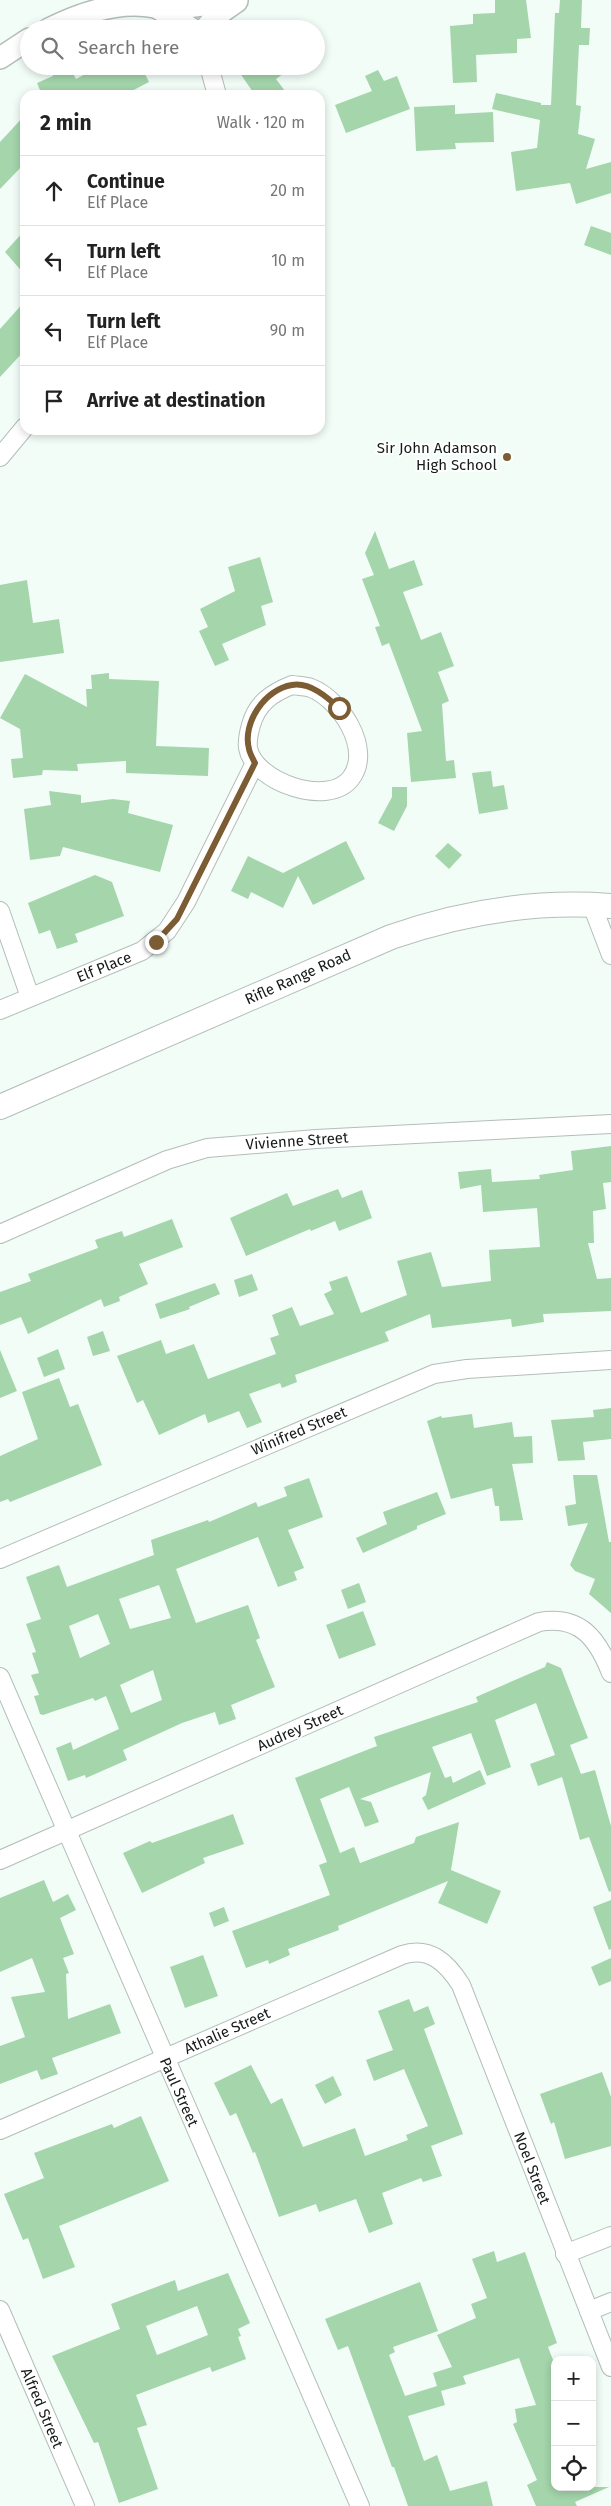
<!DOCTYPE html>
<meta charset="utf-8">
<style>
:root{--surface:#fff;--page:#f2f2f2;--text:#222;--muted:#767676;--line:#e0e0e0}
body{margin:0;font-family:"Fira Sans",sans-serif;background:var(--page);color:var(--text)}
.controls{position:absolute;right:15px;bottom:15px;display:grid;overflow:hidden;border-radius:10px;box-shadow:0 2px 8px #0003}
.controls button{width:45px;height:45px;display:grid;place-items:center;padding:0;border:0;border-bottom:1px solid var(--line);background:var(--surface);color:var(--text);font:25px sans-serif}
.stop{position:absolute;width:15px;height:15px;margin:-11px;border:4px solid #7c5c32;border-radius:50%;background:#fff}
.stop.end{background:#7c5c32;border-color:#fff;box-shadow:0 1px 5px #0008}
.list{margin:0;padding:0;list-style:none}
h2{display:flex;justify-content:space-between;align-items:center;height:65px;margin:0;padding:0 20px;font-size:21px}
h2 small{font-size:16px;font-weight:400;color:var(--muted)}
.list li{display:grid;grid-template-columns:32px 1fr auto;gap:15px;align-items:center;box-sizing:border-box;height:70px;padding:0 20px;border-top:1px solid var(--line)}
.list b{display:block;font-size:19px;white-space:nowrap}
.list p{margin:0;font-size:16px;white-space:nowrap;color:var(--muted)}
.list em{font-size:16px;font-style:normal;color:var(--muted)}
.icon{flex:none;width:28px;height:28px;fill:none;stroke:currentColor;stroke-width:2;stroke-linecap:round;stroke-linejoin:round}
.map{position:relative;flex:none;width:611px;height:2506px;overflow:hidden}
.search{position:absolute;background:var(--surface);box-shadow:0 2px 8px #0003;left:20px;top:20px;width:305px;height:55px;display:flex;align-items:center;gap:12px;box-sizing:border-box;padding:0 18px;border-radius:28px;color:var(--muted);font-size:19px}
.panel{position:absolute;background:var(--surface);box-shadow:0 2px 8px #0003;left:20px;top:90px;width:305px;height:345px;border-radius:15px}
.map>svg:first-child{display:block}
.building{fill:#a4d5ab;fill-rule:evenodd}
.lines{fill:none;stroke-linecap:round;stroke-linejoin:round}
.minor-casing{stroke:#b3beb9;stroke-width:20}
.tertiary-casing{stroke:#b3beb9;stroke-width:24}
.secondary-casing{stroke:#b3beb9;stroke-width:26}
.minor{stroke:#fff;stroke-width:18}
.tertiary{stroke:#fff;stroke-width:21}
.secondary{stroke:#fff;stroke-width:24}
.route{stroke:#7c5c32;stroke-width:6}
.poi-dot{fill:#7c5c32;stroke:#fff;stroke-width:2}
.labels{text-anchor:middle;stroke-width:4;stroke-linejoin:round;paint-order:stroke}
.poi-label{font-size:15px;fill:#161a19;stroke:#fff;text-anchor:end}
.street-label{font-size:15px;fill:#161a19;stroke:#fff}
</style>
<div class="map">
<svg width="611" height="2506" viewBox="0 0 611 2506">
<rect width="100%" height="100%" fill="#f2fdf8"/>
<!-- building -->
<g class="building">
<polygon points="495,0 526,0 531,38 517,39 517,53 476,55 477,82 453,83 450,26 473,24 473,14 495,13"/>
<polygon points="560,0 582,0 581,28 590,28 589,45 579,45 576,105 581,106 578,134 595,139 586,169 611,162 611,193 576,204 570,183 516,191 511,152 537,148 540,120 492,109 496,93 541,103 541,105 551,105 555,13 559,13"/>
<polygon points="48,66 69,66 76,79 100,66 141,66 149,82 124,95 42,95 37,83 53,76"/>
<polygon points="235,66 294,66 276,79 288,95 255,95"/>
<polygon points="378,70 384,81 397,76 410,109 346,133 335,105 372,91 365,76"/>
<polygon points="455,105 455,114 493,112 494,142 455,143 456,149 416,151 414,107"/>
<polygon points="25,115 25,163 0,189 0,142"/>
<polygon points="591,226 611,233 611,255 584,245"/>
<polygon points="25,230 25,275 5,252"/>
<polygon points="25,301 25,350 0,377 0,329"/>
<polygon points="375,531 389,569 414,560 423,585 403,592 421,640 441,632 454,666 438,672 449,701 442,704 446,761 454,760 456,778 411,782 407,733 422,731 389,643 382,646 375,627 380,626 362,579 374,575 365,553"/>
<polygon points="260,557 273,602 261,606 266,625 222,644 229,660 215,666 199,631 208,627 200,609 235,591 228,567"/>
<polygon points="27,580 33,623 59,619 64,653 0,662 0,585"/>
<polygon points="109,673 109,679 159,681 156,746 209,748 208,776 126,773 126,761 77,764 78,771 43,770 42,775 13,778 11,759 23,758 20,729 0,718 25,674 87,707 86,689 92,689 91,675"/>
<polygon points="491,771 493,787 504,785 508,809 479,814 472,773"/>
<polygon points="392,787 407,787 407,806 394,831 378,823 392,797"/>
<polygon points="49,791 81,795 81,803 113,799 130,801 128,813 173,825 160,872 63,847 60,856 30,860 24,809 51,805"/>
<polygon points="346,841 365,879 313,905 298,876 283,908 251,892 248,899 231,891 248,856 283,873"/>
<polygon points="448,843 462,855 449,869 435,856"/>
<polygon points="95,875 112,882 124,916 75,934 78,942 57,949 50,930 39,934 28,903"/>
<polygon points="611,1146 611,1182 603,1183 606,1209 593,1211 594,1243 588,1243 597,1279 611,1278 611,1311 543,1314 544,1322 512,1327 511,1319 432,1328 430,1314 385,1332 389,1341 295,1375 297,1382 282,1388 280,1383 249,1394 262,1422 247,1428 239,1411 208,1423 205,1414 159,1435 143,1400 137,1403 117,1356 161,1340 166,1354 194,1344 208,1379 276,1354 270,1338 279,1335 272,1315 292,1307 300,1326 334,1314 324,1294 332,1290 329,1282 347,1276 361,1313 407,1295 397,1261 431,1252 442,1287 491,1281 489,1250 540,1247 537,1208 483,1212 481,1185 460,1189 458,1172 491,1169 492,1182 540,1179 539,1175 573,1170 571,1151"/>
<polygon points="338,1189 342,1198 362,1190 372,1218 339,1231 335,1221 311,1231 310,1229 246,1256 230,1218 287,1193 293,1206"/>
<polygon points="172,1219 183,1247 139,1264 148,1284 119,1297 120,1301 104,1307 101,1299 28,1334 21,1317 0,1325 0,1292 31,1281 28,1274 98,1248 95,1240 122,1231 124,1237"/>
<polygon points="252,1274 258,1290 239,1297 234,1280"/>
<polygon points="215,1283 220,1294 189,1307 190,1309 160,1319 155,1304"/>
<polygon points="103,1331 110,1351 93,1356 87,1337"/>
<polygon points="58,1349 65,1369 44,1377 37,1358"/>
<polygon points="0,1350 17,1391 0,1398"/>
<polygon points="59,1378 70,1407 78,1404 102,1465 10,1502 8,1499 0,1502 0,1456 38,1439 22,1392"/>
<polygon points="611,1408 611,1439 583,1442 585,1460 558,1461 551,1420 594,1417 593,1410"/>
<polygon points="472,1414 474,1428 512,1422 514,1437 532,1436 533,1463 512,1464 523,1520 500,1521 499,1506 495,1506 492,1488 451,1499 427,1421 441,1416 442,1418"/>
<polygon points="573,1475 597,1475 609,1542 611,1542 611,1613 589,1594 595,1579 575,1571 570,1565 588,1523 568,1526 565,1506 576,1504"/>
<path d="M309 1478 323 1517 288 1530 304 1568 294 1572 297 1580 278 1587 258 1537 176 1569 196 1623 248 1605 260 1638 256 1640 275 1687 231 1705 236 1719 219 1725 215 1712 182 1723 123 1750 127 1760 86 1778 85 1775 68 1781 56 1748 71 1742 73 1750 119 1729 106 1696 95 1701 93 1698 43 1715 40 1714 34 1696 39 1695 31 1675 39 1673 32 1653 36 1652 26 1624 41 1619 26 1577 59 1565 67 1587 154 1555 151 1540 208 1520 209 1522 256 1502 258 1507 287 1496 284 1487ZM159 1585 171 1618 130 1629 119 1599ZM98 1614 110 1644 80 1658 69 1626ZM153 1670 162 1700 131 1713 120 1685Z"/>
<polygon points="437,1492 446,1514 417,1526 417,1529 363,1553 356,1538 387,1524 383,1512"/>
<polygon points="359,1583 366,1602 348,1609 341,1590"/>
<polygon points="363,1611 376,1645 339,1659 326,1625"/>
<polygon points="547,1662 561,1668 588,1738 570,1745 581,1774 595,1770 611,1826 611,1891 609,1892 589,1837 580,1840 562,1777 538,1786 530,1764 555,1755 536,1703 495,1720 511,1767 487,1776 471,1733 432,1747 445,1778 451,1776 453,1783 480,1770 486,1784 428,1810 422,1798 426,1795 431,1772 360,1799 371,1802 379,1822 365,1827 349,1787 320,1799 340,1853 354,1847 360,1863 414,1843 416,1837 459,1822 451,1870 501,1891 487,1924 438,1903 448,1881 338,1926 339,1930 288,1949 290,1955 269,1964 268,1960 246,1968 232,1931 330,1895 319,1865 327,1862 295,1778 377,1746 374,1737 478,1702 476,1697 545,1667"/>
<polygon points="233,1814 244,1844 203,1858 205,1863 142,1893 123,1853 150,1841 152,1843"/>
<polygon points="44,1880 53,1902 68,1894 76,1910 60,1918 74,1954 63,1958 69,1973 66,1974 68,2019 110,2004 121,2033 52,2058 58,2074 41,2080 37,2070 0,2084 0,2046 25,2037 11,1997 45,1992 32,1958 0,1972 0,1898"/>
<polygon points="611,1900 611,1949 609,1950 593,1907"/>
<polygon points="224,1907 229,1921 214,1927 209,1913"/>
<polygon points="203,1955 218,1996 185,2008 170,1967"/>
<polygon points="611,1958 611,1981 599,1986 591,1967"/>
<polygon points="409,1999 414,2012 428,2006 435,2024 424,2029 463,2134 431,2146 442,2176 423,2182 421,2178 382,2193 393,2224 369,2233 356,2199 319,2212 316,2204 279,2217 255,2152 253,2153 236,2113 230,2116 214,2083 251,2065 271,2104 282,2098 303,2147 355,2128 365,2156 408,2140 406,2135 428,2126 404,2069 374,2081 366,2060 393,2050 378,2011"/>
<polygon points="602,2072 611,2097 611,2146 565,2159 554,2122 551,2124 540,2094"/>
<polygon points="333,2076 342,2095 325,2104 315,2085"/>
<polygon points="141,2116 169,2181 59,2226 75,2267 43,2279 28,2238 23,2240 4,2194 44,2178 34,2153 112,2124 114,2128"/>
<polygon points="494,2251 497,2262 525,2252 557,2343 548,2347 555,2365 555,2487 609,2487 575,2502 577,2506 536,2506 527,2485 537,2480 513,2424 517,2422 515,2409 536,2405 519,2358 463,2376 466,2384 441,2391 445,2405 408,2416 424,2461 437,2455 450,2491 487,2481 493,2506 408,2506 394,2467 392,2467 348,2346 338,2350 325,2319 420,2282 438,2331 393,2347 395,2352 389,2355 405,2396 437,2386 433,2373 452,2367 437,2335 476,2318 471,2304 487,2298 472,2259"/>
<path d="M228 2273 250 2323 238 2329 241 2336 238 2337 246 2359 212 2372 210 2367 136 2395 147 2425 137 2428 158 2489 119 2503 98 2442 94 2443 52 2356 120 2329 111 2304 175 2280 178 2291ZM197 2306 208 2335 157 2355 146 2326Z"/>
</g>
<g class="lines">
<!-- minor casing -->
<g class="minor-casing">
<g id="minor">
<polyline points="209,66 217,95"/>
<polyline points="0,457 25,427"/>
<path d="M292 685C298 686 305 686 311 688 340 699 373 749 351 778 329 808 254 782 248 748 247 740 249 732 251 725 257 703 272 693 292 685Z"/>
<polyline points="592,905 611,955"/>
<polyline points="0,911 30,997"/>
<polyline points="0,1010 142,951 167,931 186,902 255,763"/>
<polyline points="0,1234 167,1160 207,1148 316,1139 611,1124"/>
<polyline points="0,1559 434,1374 467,1369 611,1360"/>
<polyline points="0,1677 360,2506"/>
<path d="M0 1860 539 1622C579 1615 597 1637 611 1673"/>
<path d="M0 2130 402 1955C430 1946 447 1963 461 1985L611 2367"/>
<polyline points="565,2254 611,2236"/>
<polyline points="0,2310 85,2506"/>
<polyline points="589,2311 611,2302"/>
</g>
</g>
<!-- tertiary casing -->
<g class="tertiary-casing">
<g id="tertiary">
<polyline points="161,10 237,1"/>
<path d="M49 29C81 13 120 0 155 7 168 12 180 22 192 29"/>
<polyline points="205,29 216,16 236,2"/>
<polyline points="0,58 29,39"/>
</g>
</g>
<!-- secondary casing -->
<g class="secondary-casing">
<path id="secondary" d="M0 1107 391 937C463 912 535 900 611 906"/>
</g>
<!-- minor -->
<use href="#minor" class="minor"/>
<!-- tertiary -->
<use href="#tertiary" class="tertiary"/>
<!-- secondary -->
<use href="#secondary" class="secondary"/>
</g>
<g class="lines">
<!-- route -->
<path class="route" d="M156 942 177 919 255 763C253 759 250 754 249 749 242 723 265 689 292 685 310 682 327 697 339 708"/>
</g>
<!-- markers -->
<circle class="poi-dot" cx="507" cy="457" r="5"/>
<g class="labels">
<!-- poi labels -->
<g class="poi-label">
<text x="497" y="453">Sir John Adamson<tspan x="497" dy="17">High School</tspan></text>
</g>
<!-- street labels -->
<g class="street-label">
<text transform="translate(104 967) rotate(-22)" y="5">Elf Place</text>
<text transform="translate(298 977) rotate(-24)" y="5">Rifle Range Road</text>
<text transform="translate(297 1141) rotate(-4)" y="5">Vivienne Street</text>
<text transform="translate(299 1431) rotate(-23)" y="5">Winifred Street</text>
<text transform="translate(300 1728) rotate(-24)" y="5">Audrey Street</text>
<text transform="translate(227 2031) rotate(-24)" y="5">Athalie Street</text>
<text transform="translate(179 2092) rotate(66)" y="5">Paul Street</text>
<text transform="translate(532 2168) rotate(69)" y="5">Noel Street</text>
<text transform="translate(42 2408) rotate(67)" y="5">Alfred Street</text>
</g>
</g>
</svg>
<div class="controls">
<button>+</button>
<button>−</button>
<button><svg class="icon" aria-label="locate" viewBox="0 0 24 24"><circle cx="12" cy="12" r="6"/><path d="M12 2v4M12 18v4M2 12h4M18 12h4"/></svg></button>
</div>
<div class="stop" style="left:339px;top:708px"></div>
<div class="stop end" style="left:156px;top:942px"></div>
<div class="search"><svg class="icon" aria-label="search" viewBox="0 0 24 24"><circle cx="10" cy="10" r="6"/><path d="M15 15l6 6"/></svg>Search here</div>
<section class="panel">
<h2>2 min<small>Walk · 120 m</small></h2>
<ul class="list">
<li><svg class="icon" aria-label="ahead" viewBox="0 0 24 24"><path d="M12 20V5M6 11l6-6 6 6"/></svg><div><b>Continue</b><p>Elf Place</p></div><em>20 m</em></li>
<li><svg class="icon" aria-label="left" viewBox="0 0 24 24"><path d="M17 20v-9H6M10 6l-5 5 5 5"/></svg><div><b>Turn left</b><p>Elf Place</p></div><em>10 m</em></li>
<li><svg class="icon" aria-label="left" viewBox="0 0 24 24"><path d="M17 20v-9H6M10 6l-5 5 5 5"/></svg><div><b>Turn left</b><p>Elf Place</p></div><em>90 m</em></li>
<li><svg class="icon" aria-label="arrive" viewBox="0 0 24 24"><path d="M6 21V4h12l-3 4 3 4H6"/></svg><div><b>Arrive at destination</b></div></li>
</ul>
</section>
</div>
